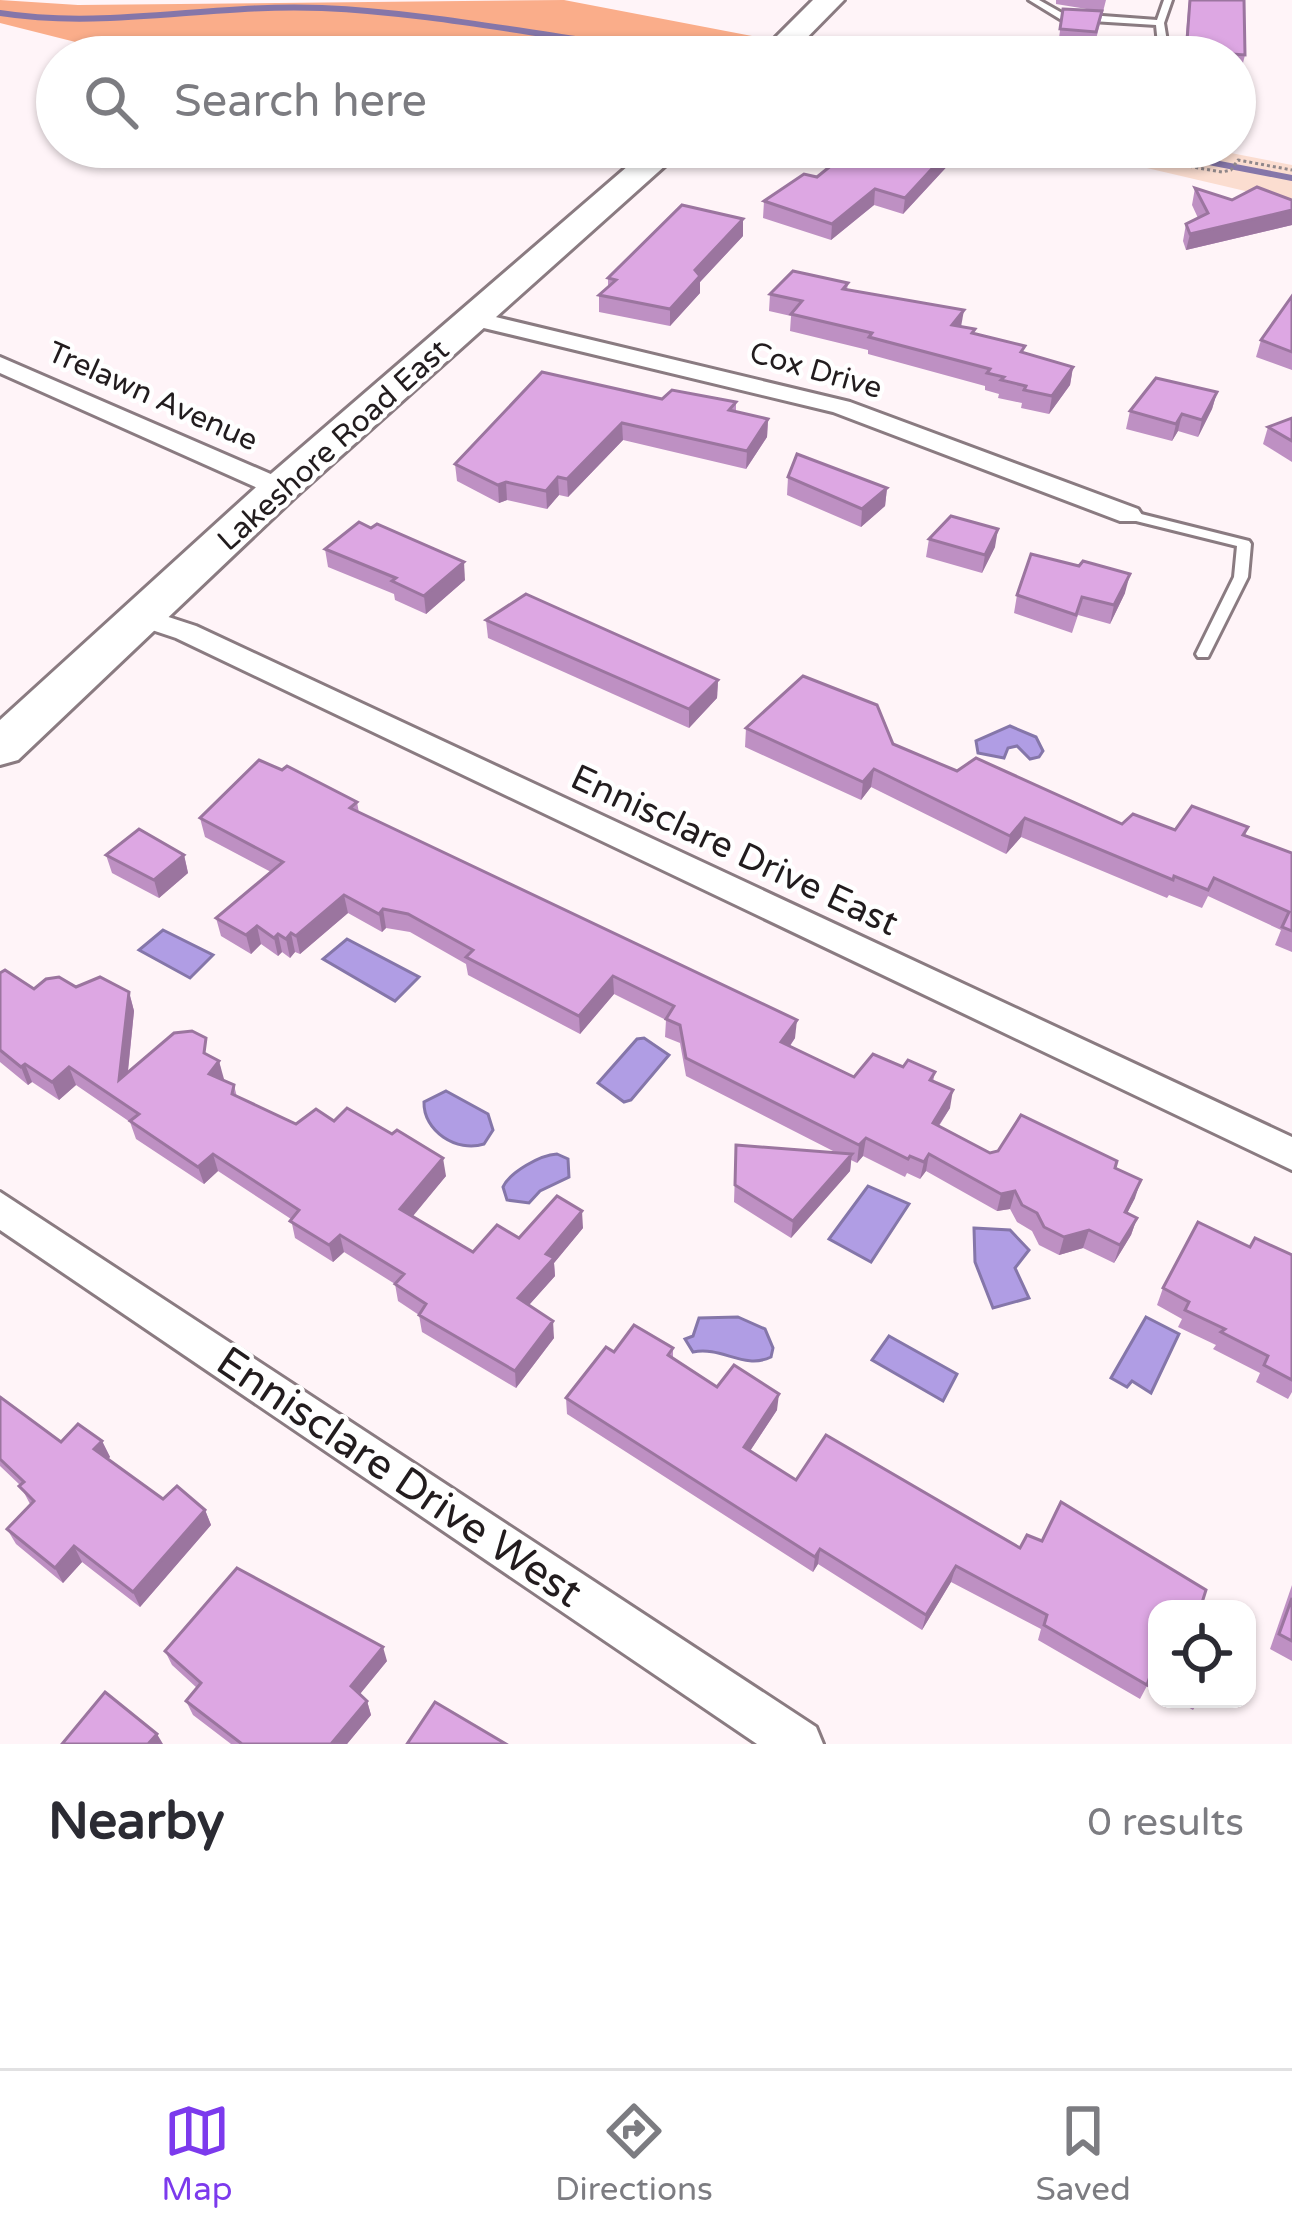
<!DOCTYPE html>
<style>
:root{--surface:#fff;--page:#f2f2f3;--text:#2b2b33;--muted:#7c7c81;--line:#e1e1e2;--accent:#7c3aed}
body{margin:0;font-family:"Varela Round",sans-serif;background:var(--page);color:var(--text)}
.controls{position:absolute;right:36px;bottom:36px;display:grid;overflow:hidden;border-radius:24px;box-shadow:0 3px 9px #0004}
.controls button{width:108px;height:108px;display:grid;place-items:center;padding:0;border:0;border-bottom:3px solid var(--line);background:var(--surface);color:var(--text);font:60px sans-serif}
.list{margin:0;padding:0;list-style:none}
h2{display:flex;justify-content:space-between;align-items:center;height:156px;margin:0;padding:0 48px;font-size:51px}
h2 small{font-size:39px;font-weight:400;color:var(--muted)}
.icon{flex:none;width:66px;height:66px;fill:none;stroke:currentColor;stroke-width:2;stroke-linecap:round;stroke-linejoin:round}
.map{position:relative;flex:none;width:1292px;height:1744px;overflow:hidden}
.search{position:absolute;background:var(--surface);box-shadow:0 3px 9px #0004;left:36px;right:36px;top:36px;height:132px;display:flex;align-items:center;gap:30px;box-sizing:border-box;padding:0 42px;border-radius:66px;color:var(--muted);font-size:45px}
.sheet{height:324px;background:var(--surface)}
nav{display:flex;justify-content:space-around;align-items:center;box-sizing:border-box;height:168px;border-top:3px solid var(--line);background:var(--surface);font-size:33px;color:var(--muted)}
nav a{display:grid;justify-items:center;gap:6px}
nav .on{color:var(--accent)}
.map>svg:first-child{display:block}
.green{fill:#fbddd0}
.forest{fill:#faad8a}
.water{fill:#b09de4;stroke:#8576a9;stroke-width:3}
.lines{fill:none;stroke-linecap:round;stroke-linejoin:round}
.stream{stroke:#8576a9;stroke-width:6}
.lane-casing{stroke:#8a7b81;stroke-width:6}
.street-casing{stroke:#8a7b81;stroke-width:6}
.primary-casing{stroke:#8a7b81;stroke-width:6}
.path{stroke:#90878a;stroke-width:3;stroke-dasharray:3 3;stroke-linecap:butt}
.lane{fill:#fff;fill-rule:evenodd}
.street{fill:#fff;fill-rule:evenodd}
.primary{fill:#fff;fill-rule:evenodd}
.wall{fill:#be90c3}
.shaded-wall{fill:#9b759f}
.building{fill:#dda7e3;stroke:#9b759f;stroke-width:3}
.labels{text-anchor:middle;stroke-width:9;stroke-linejoin:round;paint-order:stroke}
.far-street-label{font-size:30px;fill:#221c1e;stroke:#fff}
.street-label{font-size:36px;fill:#221c1e;stroke:#fff}
.near-street-label{font-size:42px;fill:#221c1e;stroke:#fff}
</style>
<div class="map">
<svg width="1292" height="1744" viewBox="0 0 1292 1744">
<rect width="100%" height="100%" fill="#fff4f8"/>
<!-- green -->
<polygon class="green" points="1057,147 1200,147 1292,165 1292,202"/>
<!-- forest -->
<polygon class="forest" points="0,0 78,5 564,0 752,36 725,57 491,57 461,49 405,47 135,57 0,23"/>
<!-- water -->
<g class="water">
<polygon points="1010,726 1036,737 1043,751 1039,757 1030,759 1017,746 1008,748 1004,758 978,753 976,741"/>
<polygon points="163,930 213,955 190,978 139,950"/>
<polygon points="347,939 419,977 395,1001 323,959"/>
<polygon points="644,1038 669,1055 631,1100 624,1102 598,1083 637,1039"/>
<path d="M446 1091 488 1114 493 1130 484 1144C457 1153 423 1131 424 1102Z"/>
<path d="M557 1154 568 1159 569 1177 540 1191 529 1203 507 1200 503 1187C510 1172 540 1155 557 1154Z"/>
<polygon points="868,1186 909,1204 871,1262 829,1239"/>
<polygon points="974,1228 1010,1230 1029,1250 1015,1268 1029,1298 993,1308 975,1262"/>
<path d="M738 1317 765 1329 773 1348 771 1357C744 1370 722 1346 693 1352L685 1339 693 1336 699 1318Z"/>
<polygon points="1146,1317 1179,1334 1151,1393 1132,1381 1127,1387 1111,1378"/>
<polygon points="889,1336 957,1374 943,1401 872,1360"/>
</g>
<g class="lines">
<!-- stream -->
<g class="stream">
<path d="M0 13C107 30 214 3 322 8 414 12 505 29 596 42 642 48 688 49 734 53"/>
<polyline points="1131,147 1292,178"/>
</g>
<!-- lane casing -->
<g class="lane-casing">
<g id="lane">
<polygon points="1029,0 1039,0 1062,13 1157,20 1164,0 1172,0 1164,23 1169,54 1164,57 1159,54 1156,25 1060,19"/>
<polygon points="1129,511 1249,541 1251,544 1248,577 1208,657 1198,657 1196,654 1234,577 1237,546 1124,518 1124,512"/>
</g>
</g>
<!-- street casing -->
<g class="street-casing">
<g id="street">
<polygon points="475,312 850,402 1138,509 1142,515 1138,521 1120,521 833,412 467,324 463,319"/>
<polygon points="0,357 289,482 293,488 280,496 271,494 0,373"/>
<polygon points="144,609 196,626 1292,1137 1292,1170 176,638 134,624 130,618"/>
<polygon points="0,1192 816,1727 823,1744 757,1744 0,1230"/>
</g>
</g>
<!-- primary casing -->
<g class="primary-casing">
<g id="primary">
<polygon points="813,0 844,0 788,57 756,57"/>
<polygon points="650,147 686,147 295,497 18,760 0,765 0,720 265,479"/>
</g>
</g>
<!-- path -->
<polyline class="path" points="1077,147 1222,172 1231,170 1238,160 1292,170"/>
<!-- lane -->
<use href="#lane" class="lane"/>
<!-- street -->
<use href="#street" class="street"/>
<!-- primary -->
<use href="#primary" class="primary"/>
</g>
<!-- wall -->
<g class="wall">
<polygon points="1056,0 1106,0 1094,47 1058,45 1063,9 1099,11 1056,4"/>
<polygon points="1189,0 1244,0 1245,55 1241,71 1235,70 1235,57 1184,56"/>
<polygon points="854,147 954,147 952,161 903,214 874,205 831,240 763,218 764,201 817,177"/>
<polygon points="1195,188 1232,200 1292,200 1292,225 1186,250 1183,241 1186,224 1198,218 1192,205"/>
<polygon points="743,236 700,282 700,293 670,326 599,312 599,295 608,287 608,278"/>
<polygon points="848,283 847,290 961,326 974,333 1024,352 1073,367 1070,385 1049,414 1021,408 1022,403 998,398 999,394 985,390 985,386 868,354 868,350 790,331 791,316 769,311 770,294"/>
<polygon points="1292,296 1292,370 1256,357 1261,340"/>
<polygon points="1217,392 1212,409 1198,437 1178,431 1172,441 1126,429 1130,411"/>
<polygon points="662,399 736,402 736,412 768,419 767,437 746,469 623,440 568,497 559,495 547,509 507,500 499,503 457,481 455,464"/>
<polygon points="1292,418 1292,462 1263,444 1268,427"/>
<polygon points="788,477 887,488 885,506 861,527 787,495"/>
<polygon points="929,539 995,547 982,573 926,557"/>
<polygon points="325,549 465,580 426,614 395,600 394,594 328,567"/>
<polygon points="1125,593 1110,624 1078,615 1072,633 1014,613 1017,595"/>
<polygon points="486,620 718,680 717,698 689,728 488,638"/>
<polygon points="746,728 893,744 957,771 1122,824 1175,830 1248,827 1245,836 1292,853 1292,952 1275,945 1281,930 1208,896 1202,908 1169,895 1167,898 1021,837 1006,854 871,787 861,800 745,747"/>
<polygon points="282,770 357,802 359,813 795,1038 790,1046 854,1077 903,1067 935,1072 933,1082 950,1108 939,1126 990,1153 1115,1168 1135,1198 1127,1213 1137,1218 1131,1235 1114,1263 1083,1248 1059,1255 1039,1245 1032,1231 1017,1222 1010,1209 997,1211 926,1171 920,1179 907,1173 905,1177 863,1156 857,1163 851,1160 850,1171 791,1238 734,1202 736,1145 835,1152 686,1076 680,1043 665,1037 666,1020 614,994 580,1034 468,975 466,964 410,932 386,928 382,932 348,913 300,954 295,952 290,958 282,952 278,956 261,944 251,954 221,936 216,918 271,872 205,837 200,818"/>
<polygon points="106,855 184,855 188,873 159,898 112,873"/>
<polygon points="0,973 34,989 76,987 129,992 134,1011 128,1072 211,1056 219,1061 223,1080 234,1085 237,1097 296,1124 334,1121 446,1176 412,1216 473,1252 519,1238 583,1228 554,1263 555,1276 529,1305 554,1338 516,1388 422,1332 419,1315 398,1301 395,1284 344,1252 333,1262 295,1238 291,1219 218,1171 204,1184 136,1139 130,1122 76,1085 59,1100 32,1082 28,1085 0,1062"/>
<polygon points="1250,1247 1292,1255 1292,1392 1288,1399 1256,1382 1260,1373 1213,1349 1216,1345 1178,1327 1182,1319 1157,1305 1163,1288"/>
<polygon points="673,1348 673,1358 717,1387 777,1410 750,1451 796,1480 1020,1548 1157,1609 1157,1689 1148,1684 1140,1699 1038,1640 1041,1629 951,1582 922,1630 818,1564 813,1572 567,1414 566,1398 614,1352"/>
<polygon points="0,1397 61,1442 102,1441 110,1457 108,1459 163,1499 205,1510 211,1525 140,1607 82,1562 63,1583 16,1544 7,1529 30,1504 20,1485 0,1466"/>
<polygon points="1292,1585 1292,1661 1270,1649"/>
<polygon points="165,1651 387,1661 360,1694 367,1701 371,1715 347,1744 231,1744 193,1715 186,1701 197,1688 172,1665"/>
<polygon points="1174,1699 1200,1699 1193,1710"/>
</g>
<!-- shaded-wall -->
<g class="shaded-wall">
<polygon points="952,147 952,161 903,214 905,198"/>
<polygon points="875,189 874,205 831,240 832,224"/>
<polygon points="1292,210 1292,225 1186,250 1190,234"/>
<polygon points="743,219 743,236 700,282 700,293 670,326 670,309 695,270"/>
<polygon points="964,310 961,327 952,325"/>
<polygon points="1073,367 1070,385 1049,414 1052,396"/>
<polygon points="1217,392 1212,409 1198,437 1202,420"/>
<polygon points="1182,414 1178,431 1172,441 1176,424"/>
<polygon points="768,419 767,437 746,469 747,451"/>
<polygon points="622,423 623,440 568,497 567,479"/>
<polygon points="558,477 559,495 547,509 546,491"/>
<polygon points="506,482 507,500 499,503 498,485"/>
<polygon points="887,488 885,506 861,527 862,509"/>
<polygon points="998,529 995,547 982,573 985,555"/>
<polygon points="464,562 465,580 426,614 424,596"/>
<polygon points="1130,574 1125,593 1110,624 1114,605"/>
<polygon points="718,680 717,698 689,728 689,709"/>
<polygon points="874,769 871,787 861,800 863,782"/>
<polygon points="1025,818 1021,837 1006,854 1010,836"/>
<polygon points="184,855 188,873 159,898 154,880"/>
<polygon points="344,895 348,913 300,954 296,936"/>
<polygon points="383,909 386,928 382,932 379,914"/>
<polygon points="257,926 261,944 251,954 246,935"/>
<polygon points="291,933 295,952 290,958 286,939"/>
<polygon points="278,934 282,952 278,956 274,938"/>
<polygon points="613,976 614,994 580,1034 579,1016"/>
<polygon points="129,992 134,1011 125,1098 119,1080"/>
<polygon points="797,1020 795,1038 780,1060 781,1042"/>
<polygon points="219,1061 224,1079 214,1092 209,1074"/>
<polygon points="25,1064 32,1082 28,1085 21,1067"/>
<polygon points="69,1067 76,1085 59,1100 52,1082"/>
<polygon points="953,1090 950,1108 929,1140 933,1123"/>
<polygon points="866,1138 863,1156 857,1163 859,1145"/>
<polygon points="213,1154 218,1171 204,1184 198,1167"/>
<polygon points="852,1154 850,1171 791,1238 793,1221"/>
<polygon points="929,1154 926,1171 920,1179 924,1162"/>
<polygon points="443,1158 446,1176 404,1227 400,1209"/>
<polygon points="1141,1180 1135,1198 1119,1229 1125,1212"/>
<polygon points="1015,1191 1010,1209 997,1211 1001,1194"/>
<polygon points="582,1211 583,1228 554,1263 555,1276 520,1315 518,1298 546,1254"/>
<polygon points="1137,1218 1131,1235 1114,1263 1120,1245"/>
<polygon points="1089,1230 1083,1248 1059,1255 1064,1237"/>
<polygon points="340,1235 344,1252 333,1262 329,1245"/>
<polygon points="553,1321 554,1338 516,1388 515,1371"/>
<polygon points="779,1394 777,1410 742,1463 744,1447"/>
<polygon points="102,1441 110,1457 102,1465 94,1449"/>
<polygon points="205,1510 211,1525 140,1607 133,1592"/>
<polygon points="74,1546 82,1562 63,1583 55,1568"/>
<polygon points="820,1549 818,1564 813,1572 815,1557"/>
<polygon points="956,1566 951,1582 922,1630 926,1615"/>
<polygon points="383,1647 387,1661 355,1700 351,1686"/>
<polygon points="367,1701 371,1715 347,1744 331,1744"/>
<polygon points="157,1734 163,1744 148,1744"/>
</g>
<!-- building -->
<g class="building">
<polygon points="1190,0 1244,0 1245,55 1192,51 1193,42 1187,41"/>
<polygon points="1063,9 1102,11 1096,32 1060,29"/>
<polygon points="854,147 952,147 905,198 875,189 832,224 764,201 804,174 817,177"/>
<polygon points="1257,187 1292,200 1292,210 1190,234 1186,224 1208,213 1195,188 1232,200"/>
<polygon points="682,205 743,219 695,270 700,276 670,309 599,295 616,280 608,278"/>
<polygon points="793,271 848,283 843,289 964,310 952,325 975,329 972,333 1025,346 1021,352 1073,367 1052,396 1024,390 1026,386 1001,380 1004,377 987,373 990,369 869,337 872,333 791,314 802,301 770,294"/>
<polygon points="1292,296 1292,352 1261,340"/>
<polygon points="542,372 662,399 672,390 736,402 729,410 768,419 747,451 622,423 567,479 558,477 546,491 506,482 498,485 455,464"/>
<polygon points="1156,378 1217,392 1202,420 1182,414 1176,424 1130,411"/>
<polygon points="1292,418 1292,441 1268,427"/>
<polygon points="797,454 887,488 862,509 788,477"/>
<polygon points="951,516 998,529 985,555 929,539"/>
<polygon points="359,522 371,528 377,524 464,562 424,596 392,581 396,578 325,549"/>
<polygon points="1031,554 1079,566 1083,561 1130,574 1114,605 1082,597 1076,615 1017,595"/>
<polygon points="526,594 718,680 689,709 486,620"/>
<polygon points="803,676 877,705 893,744 957,771 976,758 1122,824 1133,814 1175,830 1192,806 1248,827 1243,835 1292,853 1292,931 1282,927 1289,912 1214,878 1208,890 1174,876 1173,880 1025,818 1010,836 874,769 863,782 746,728"/>
<polygon points="259,760 282,770 287,766 357,802 350,808 797,1020 781,1042 854,1077 873,1054 903,1067 908,1060 935,1072 930,1080 953,1090 933,1123 990,1153 998,1151 1021,1115 1117,1161 1115,1168 1141,1180 1125,1212 1137,1218 1120,1245 1089,1230 1064,1237 1044,1227 1037,1213 1022,1205 1015,1191 1001,1194 929,1154 924,1162 910,1156 908,1159 866,1138 859,1145 686,1058 680,1025 666,1019 674,1006 613,976 579,1016 466,957 473,950 408,914 383,909 379,914 344,895 296,936 291,933 286,939 278,934 274,938 257,926 246,935 216,918 283,862 200,818"/>
<polygon points="139,829 184,855 154,880 106,855"/>
<polygon points="5,970 34,989 46,979 59,977 76,987 100,977 129,992 119,1080 174,1033 192,1031 206,1038 204,1053 219,1061 209,1074 234,1085 232,1094 296,1124 316,1109 334,1121 347,1108 392,1134 397,1130 443,1158 400,1209 473,1252 497,1225 519,1238 557,1196 582,1211 546,1254 554,1258 518,1298 553,1321 515,1371 419,1315 426,1304 395,1284 404,1274 340,1235 329,1245 290,1221 299,1210 213,1154 198,1167 130,1121 139,1114 69,1067 52,1082 25,1064 21,1067 0,1050 0,973"/>
<polygon points="736,1145 852,1154 793,1221 735,1185"/>
<polygon points="1198,1222 1250,1247 1255,1238 1292,1255 1292,1380 1264,1365 1268,1356 1221,1332 1225,1329 1185,1310 1189,1302 1163,1288"/>
<polygon points="634,1325 673,1348 668,1355 717,1387 734,1365 779,1394 744,1447 796,1480 826,1435 1020,1548 1027,1535 1042,1541 1061,1502 1206,1590 1200,1609 1157,1609 1157,1671 1153,1668 1147,1685 1044,1625 1047,1615 956,1566 926,1615 820,1549 815,1557 566,1398 606,1347 614,1352"/>
<polygon points="0,1397 61,1442 78,1424 102,1441 94,1449 163,1499 177,1486 205,1510 133,1592 74,1546 55,1568 7,1529 34,1501 19,1486 24,1482 0,1459"/>
<polygon points="237,1568 383,1647 351,1686 367,1701 331,1744 242,1744 186,1701 201,1683 165,1651"/>
<polygon points="1292,1598 1292,1641 1279,1634"/>
<polygon points="105,1692 157,1734 148,1744 62,1744"/>
<polygon points="435,1702 506,1744 407,1744"/>
</g>
<g class="labels">
<!-- far-street labels -->
<g class="far-street-label">
<text transform="translate(816 370) rotate(16)" y="10">Cox Drive</text>
<text transform="translate(153 396) rotate(24)" y="10">Trelawn Avenue</text>
<text transform="translate(333 445) rotate(-42)" y="10">Lakeshore Road East</text>
</g>
<!-- street labels -->
<g class="street-label">
<text transform="translate(735 849) rotate(25)" y="13">Ennisclare Drive East</text>
</g>
<!-- near-street labels -->
<g class="near-street-label">
<text transform="translate(400 1476) rotate(34)" y="15">Ennisclare Drive West</text>
</g>
</g>
</svg>
<div class="controls">
<button><svg class="icon" aria-label="locate" viewBox="0 0 24 24"><circle cx="12" cy="12" r="6"/><path d="M12 2v4M12 18v4M2 12h4M18 12h4"/></svg></button>
</div>
<div class="search"><svg class="icon" aria-label="search" viewBox="0 0 24 24"><circle cx="10" cy="10" r="6"/><path d="M15 15l6 6"/></svg>Search here</div>
</div>
<section class="sheet">
<h2>Nearby<small>0 results</small></h2>
<ul class="list">
</ul>
</section>
<nav>
<a class="on"><svg class="icon" aria-label="map" viewBox="0 0 24 24"><path d="M3 6l6-2 6 2 6-2v14l-6 2-6-2-6 2zM9 4v14M15 6v14"/></svg>Map</a>
<a><svg class="icon" aria-label="directions" viewBox="0 0 24 24"><path d="M12 3l9 9-9 9-9-9zM9 14v-3h6M13 9l2 2-2 2"/></svg>Directions</a>
<a><svg class="icon" aria-label="saved" viewBox="0 0 24 24"><path d="M7 4h10v16l-5-4-5 4z"/></svg>Saved</a>
</nav>
